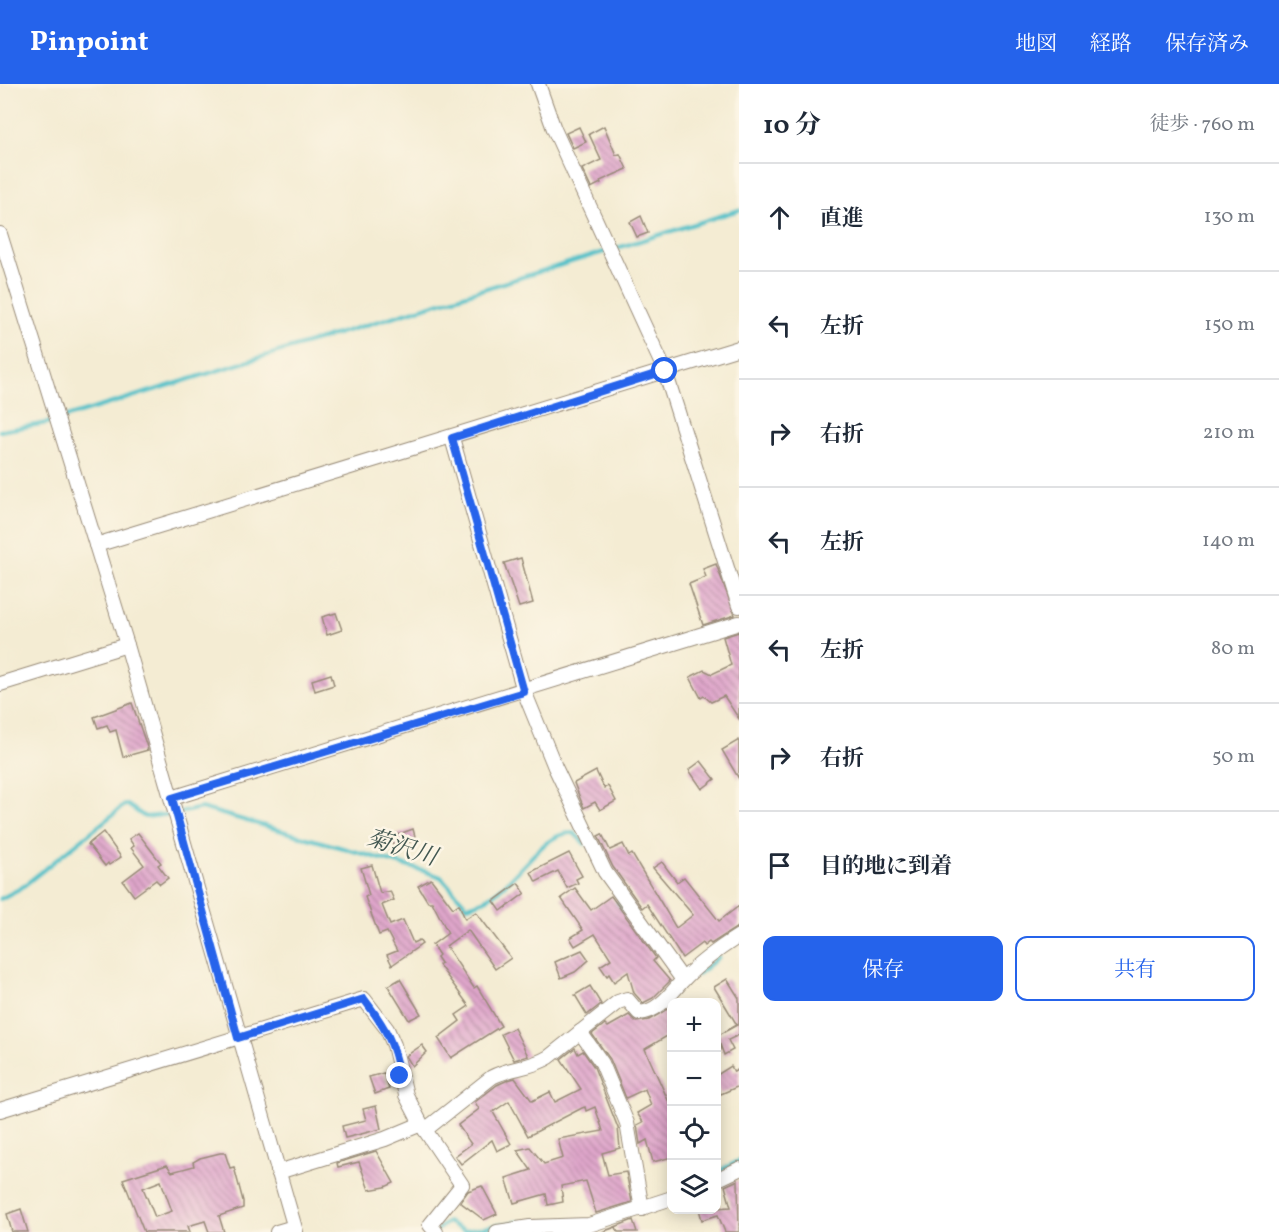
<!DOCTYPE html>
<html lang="ja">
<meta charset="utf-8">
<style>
:root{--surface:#fff;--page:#f6f6f7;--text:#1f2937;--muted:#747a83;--line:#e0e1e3;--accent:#2563eb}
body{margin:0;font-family:Vollkorn,"Noto Serif JP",serif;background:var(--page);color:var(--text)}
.controls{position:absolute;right:18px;bottom:18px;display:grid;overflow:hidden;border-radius:12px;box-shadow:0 3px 15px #0003}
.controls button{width:54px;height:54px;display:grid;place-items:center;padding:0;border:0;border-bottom:2px solid var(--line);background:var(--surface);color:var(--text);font:30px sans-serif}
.stop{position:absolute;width:18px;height:18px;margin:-14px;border:4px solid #2563eb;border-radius:50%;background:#fff}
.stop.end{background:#2563eb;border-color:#fff;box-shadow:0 2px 6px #0008}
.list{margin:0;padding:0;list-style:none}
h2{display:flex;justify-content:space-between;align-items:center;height:78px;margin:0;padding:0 24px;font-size:26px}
h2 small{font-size:20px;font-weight:400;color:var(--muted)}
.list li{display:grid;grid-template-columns:39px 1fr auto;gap:18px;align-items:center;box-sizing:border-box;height:108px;padding:0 24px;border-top:2px solid var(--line)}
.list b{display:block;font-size:22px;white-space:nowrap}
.list em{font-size:20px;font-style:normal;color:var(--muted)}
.actions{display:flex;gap:12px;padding:18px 24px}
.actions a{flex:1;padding:14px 0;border:2px solid var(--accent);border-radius:12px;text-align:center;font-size:21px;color:var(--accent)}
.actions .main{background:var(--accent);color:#fff}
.icon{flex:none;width:33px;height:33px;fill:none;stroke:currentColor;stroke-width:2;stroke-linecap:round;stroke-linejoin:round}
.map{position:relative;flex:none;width:739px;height:1148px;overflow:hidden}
header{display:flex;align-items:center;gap:36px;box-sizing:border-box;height:84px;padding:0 30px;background:var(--accent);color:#fff}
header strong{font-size:28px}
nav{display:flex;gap:33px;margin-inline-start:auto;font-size:21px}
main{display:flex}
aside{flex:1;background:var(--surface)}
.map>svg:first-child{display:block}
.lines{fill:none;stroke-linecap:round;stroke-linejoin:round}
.stream{stroke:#53c1c9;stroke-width:4}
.building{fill:url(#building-back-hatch);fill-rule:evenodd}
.street-casing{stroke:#988b78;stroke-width:16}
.street{stroke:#fff;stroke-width:14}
.route{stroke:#2563eb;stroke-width:8}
.labels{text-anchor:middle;stroke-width:5;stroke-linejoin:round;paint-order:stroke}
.water-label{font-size:24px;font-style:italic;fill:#425751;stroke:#fcf5e5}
</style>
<header>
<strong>Pinpoint</strong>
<nav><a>地図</a><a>経路</a><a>保存済み</a></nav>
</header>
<main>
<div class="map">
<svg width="739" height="1148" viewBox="0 0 739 1148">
<defs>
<pattern id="building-back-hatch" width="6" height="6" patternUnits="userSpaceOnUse" patternTransform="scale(1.5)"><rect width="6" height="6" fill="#dfa6cb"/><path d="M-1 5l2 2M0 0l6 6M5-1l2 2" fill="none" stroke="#b687a4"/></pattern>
</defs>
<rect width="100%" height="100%" fill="#fcf5e5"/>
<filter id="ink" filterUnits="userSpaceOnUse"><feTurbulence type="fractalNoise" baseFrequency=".0167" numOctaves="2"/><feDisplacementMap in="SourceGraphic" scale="12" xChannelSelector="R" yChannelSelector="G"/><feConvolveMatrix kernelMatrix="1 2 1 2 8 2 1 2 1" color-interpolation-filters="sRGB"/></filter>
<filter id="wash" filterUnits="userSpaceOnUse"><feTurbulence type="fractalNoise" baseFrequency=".008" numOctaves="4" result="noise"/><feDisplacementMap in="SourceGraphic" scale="24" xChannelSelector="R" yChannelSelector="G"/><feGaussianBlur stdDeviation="1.35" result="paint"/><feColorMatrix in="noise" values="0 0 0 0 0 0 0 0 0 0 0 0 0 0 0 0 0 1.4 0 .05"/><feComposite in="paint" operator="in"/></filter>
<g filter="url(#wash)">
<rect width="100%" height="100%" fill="#f4ecd3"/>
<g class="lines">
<!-- stream -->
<g class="stream">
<polyline points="614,165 739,126"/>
<polyline points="0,347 47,339 607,167"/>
<path d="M179 729 201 724 424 787 441 793 467 822C514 813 536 746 574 749L585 760"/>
<polyline points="0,815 21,804 126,720 145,733 172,730"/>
<polyline points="618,818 635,841"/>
<polyline points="697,891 719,873"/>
<polyline points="721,1086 739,1077"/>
<polyline points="437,1146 447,1138 464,1147 519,1138"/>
</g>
</g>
<g id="blocks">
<!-- building -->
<g class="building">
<polygon points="604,42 616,71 620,70 627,85 600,97 601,99 591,104 582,85 601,76 589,50"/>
<polygon points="579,43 586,58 573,64 566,49"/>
<polygon points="641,132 648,149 637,153 630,138"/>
<polygon points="521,474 533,519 519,523 504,479"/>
<polygon points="716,480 735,531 703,541 689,500 706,493 703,485"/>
<polygon points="336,529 342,546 327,551 322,533"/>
<polygon points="739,548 739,635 724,612 711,618 704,612 701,614 690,593 704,586 712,590 731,581 723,553"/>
<polygon points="331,590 334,601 315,607 312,596"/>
<polygon points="132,619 148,666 123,673 116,646 110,648 107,641 98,644 94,633"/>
<polygon points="739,656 739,695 722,666"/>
<polygon points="701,677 715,695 702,705 689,686"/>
<polygon points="596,687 604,704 608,702 616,717 600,726 595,718 584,724 574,699"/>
<polygon points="413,745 416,756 394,763 391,753"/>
<polygon points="103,748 121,773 109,781 108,779 105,782 88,760"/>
<polygon points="138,749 161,779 158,781 168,794 160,800 156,796 134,812 123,797 144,781 131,764 134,762 129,755"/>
<polygon points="602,750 610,766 623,760 629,772 632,770 676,844 693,831 653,784 662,778 677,798 684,793 719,837 739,822 739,842 711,860 709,858 704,862 702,859 682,874 647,820 642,824 613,783 598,752"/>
<polygon points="569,769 582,792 576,795 578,799 567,804 558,787 536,798 531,788"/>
<polygon points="372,781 380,809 390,807 394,816 382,821 390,841 403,836 413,859 419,856 422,860 392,881 387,871 397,867 387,848 379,851 365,813 369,811 361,784"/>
<polygon points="431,795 453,824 459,820 465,835 476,828 511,874 495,885 468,846 446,862 474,904 477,902 501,942 451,974 438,954 460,937 456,931 469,922 439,881 441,879 437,873 439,871 432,861 448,849 432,818 428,818 418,802"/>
<polygon points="518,799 525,809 501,827 494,817"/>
<polygon points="575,804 591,826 611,812 656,874 653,877 670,897 653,914 643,919 634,909 628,888 614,898 609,890 607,892 600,882 611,875 595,850 575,862 570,854 583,846 561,814"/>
<polygon points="582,866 589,876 575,888 561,894 555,878"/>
<polygon points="400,895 421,930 409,936 388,902"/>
<polygon points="727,895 739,914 739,951 728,956 733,966 724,971 717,952 737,941 714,903"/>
<polygon points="590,902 601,920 587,931 575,911"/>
<polygon points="672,922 672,940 666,943 669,951 645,965 672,1025 672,1073 653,1078 647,1056 640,1060 637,1041 643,1038 637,1029 651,1021 645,1005 626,1014 610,975 592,950 605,940 608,943 629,931 636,938 649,936"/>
<polygon points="514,944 528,972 514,976 501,950"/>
<polygon points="422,961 427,968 412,982 406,972"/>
<polygon points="575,964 578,970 583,967 594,983 618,1044 620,1064 602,1069 608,1091 626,1088 632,1118 596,1129 586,1097 561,1102 563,1118 548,1121 546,1110 514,1119 506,1094 531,1086 517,1066 530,1063 544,1080 563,1074 558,1055 603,1047 595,1023 586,1027 585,1023 582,1024 528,1052 509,1017 493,1028 511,1060 497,1067 492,1056 461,1080 455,1072 471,1060 458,1041 479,1025 475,1018 497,1001 508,996 515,994 532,1017 550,1008 555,1018 581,1005 561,975"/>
<polygon points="731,982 734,988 739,985 739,1002 721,1010 717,1003 717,991"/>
<polygon points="384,989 389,1005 375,1010 369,993"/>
<polygon points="376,1022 381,1045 345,1054 342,1042 366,1036 363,1025"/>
<polygon points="376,1067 394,1099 385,1103 369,1106 359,1078 338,1083 337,1079"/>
<path d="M220 1069H225L230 1084 234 1083 243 1117V1124L219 1132 224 1148H209L205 1137 188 1142 190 1148H144L123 1095 167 1081 172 1088 194 1082 193 1078 200 1074ZM161 1097 172 1127 155 1133 143 1104Z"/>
<polygon points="738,1096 739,1148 725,1148 718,1131 702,1136 699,1125 731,1123 725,1102"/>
<polygon points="482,1102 497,1130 484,1136 460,1118 468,1107"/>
<polygon points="21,1125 28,1148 12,1148 7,1130"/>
<polygon points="633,1136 637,1148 618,1148 616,1143 602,1148"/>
</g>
</g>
</g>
<g filter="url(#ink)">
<use href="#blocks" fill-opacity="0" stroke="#988b78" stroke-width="1.5"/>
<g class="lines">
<!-- street casing -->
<g class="street-casing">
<g id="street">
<polyline points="538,0 554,45 665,287 739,522"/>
<polyline points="0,150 127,561 296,1148"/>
<polyline points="452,354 524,607 555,683 605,788 683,896"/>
<polyline points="96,461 739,264"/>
<polyline points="0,600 127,561"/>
<polyline points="172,714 739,539"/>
<polyline points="580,948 602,979 627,1039 642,1125"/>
<polyline points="0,1026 364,915 387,945 394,961 406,1011 421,1040 462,1101 430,1141 436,1148"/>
<path d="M425 1046 492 993C510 983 530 985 549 973L618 918 627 915 639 929C659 928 671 909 683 896 698 880 720 864 739 852"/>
<polyline points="278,1088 385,1055 421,1040"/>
<polyline points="716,1096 739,1085"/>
<polyline points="277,1148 294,1143"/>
<polyline points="497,1148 530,1143 589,1141 672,1114"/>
</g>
</g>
<!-- street -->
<use href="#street" class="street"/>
</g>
</g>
<g class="lines" filter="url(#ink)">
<!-- route -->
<path class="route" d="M400 992C394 958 385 943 364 915L238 954 172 714 524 608 452 354 665 287"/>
</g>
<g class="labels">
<!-- water labels -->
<g class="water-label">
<text transform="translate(402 763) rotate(17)" y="8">菊沢川</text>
</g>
</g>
</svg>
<div class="controls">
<button>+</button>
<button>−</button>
<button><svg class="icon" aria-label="locate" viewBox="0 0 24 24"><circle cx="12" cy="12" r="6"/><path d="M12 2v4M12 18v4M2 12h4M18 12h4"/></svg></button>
<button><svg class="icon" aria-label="layers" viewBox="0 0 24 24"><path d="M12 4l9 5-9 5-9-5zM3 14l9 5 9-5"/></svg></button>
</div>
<div class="stop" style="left:665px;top:287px"></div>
<div class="stop end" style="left:400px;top:992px"></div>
</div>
<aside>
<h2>10 分<small>徒歩 · 760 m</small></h2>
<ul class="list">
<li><svg class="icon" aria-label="ahead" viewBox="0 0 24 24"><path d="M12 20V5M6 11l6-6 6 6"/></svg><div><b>直進</b></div><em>130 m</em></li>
<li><svg class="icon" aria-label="left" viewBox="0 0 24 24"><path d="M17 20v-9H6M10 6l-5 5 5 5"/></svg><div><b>左折</b></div><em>150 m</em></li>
<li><svg class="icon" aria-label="right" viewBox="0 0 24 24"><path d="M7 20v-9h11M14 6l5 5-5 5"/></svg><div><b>右折</b></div><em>210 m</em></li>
<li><svg class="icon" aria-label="left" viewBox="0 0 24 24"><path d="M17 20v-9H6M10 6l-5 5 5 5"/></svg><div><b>左折</b></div><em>140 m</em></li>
<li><svg class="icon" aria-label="left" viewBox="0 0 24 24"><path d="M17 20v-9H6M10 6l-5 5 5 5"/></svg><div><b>左折</b></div><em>80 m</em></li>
<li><svg class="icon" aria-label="right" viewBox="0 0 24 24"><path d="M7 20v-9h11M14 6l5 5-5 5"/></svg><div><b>右折</b></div><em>50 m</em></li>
<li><svg class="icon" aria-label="arrive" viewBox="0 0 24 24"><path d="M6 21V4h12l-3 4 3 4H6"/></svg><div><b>目的地に到着</b></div></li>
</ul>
<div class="actions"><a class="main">保存</a><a>共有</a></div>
</aside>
</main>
